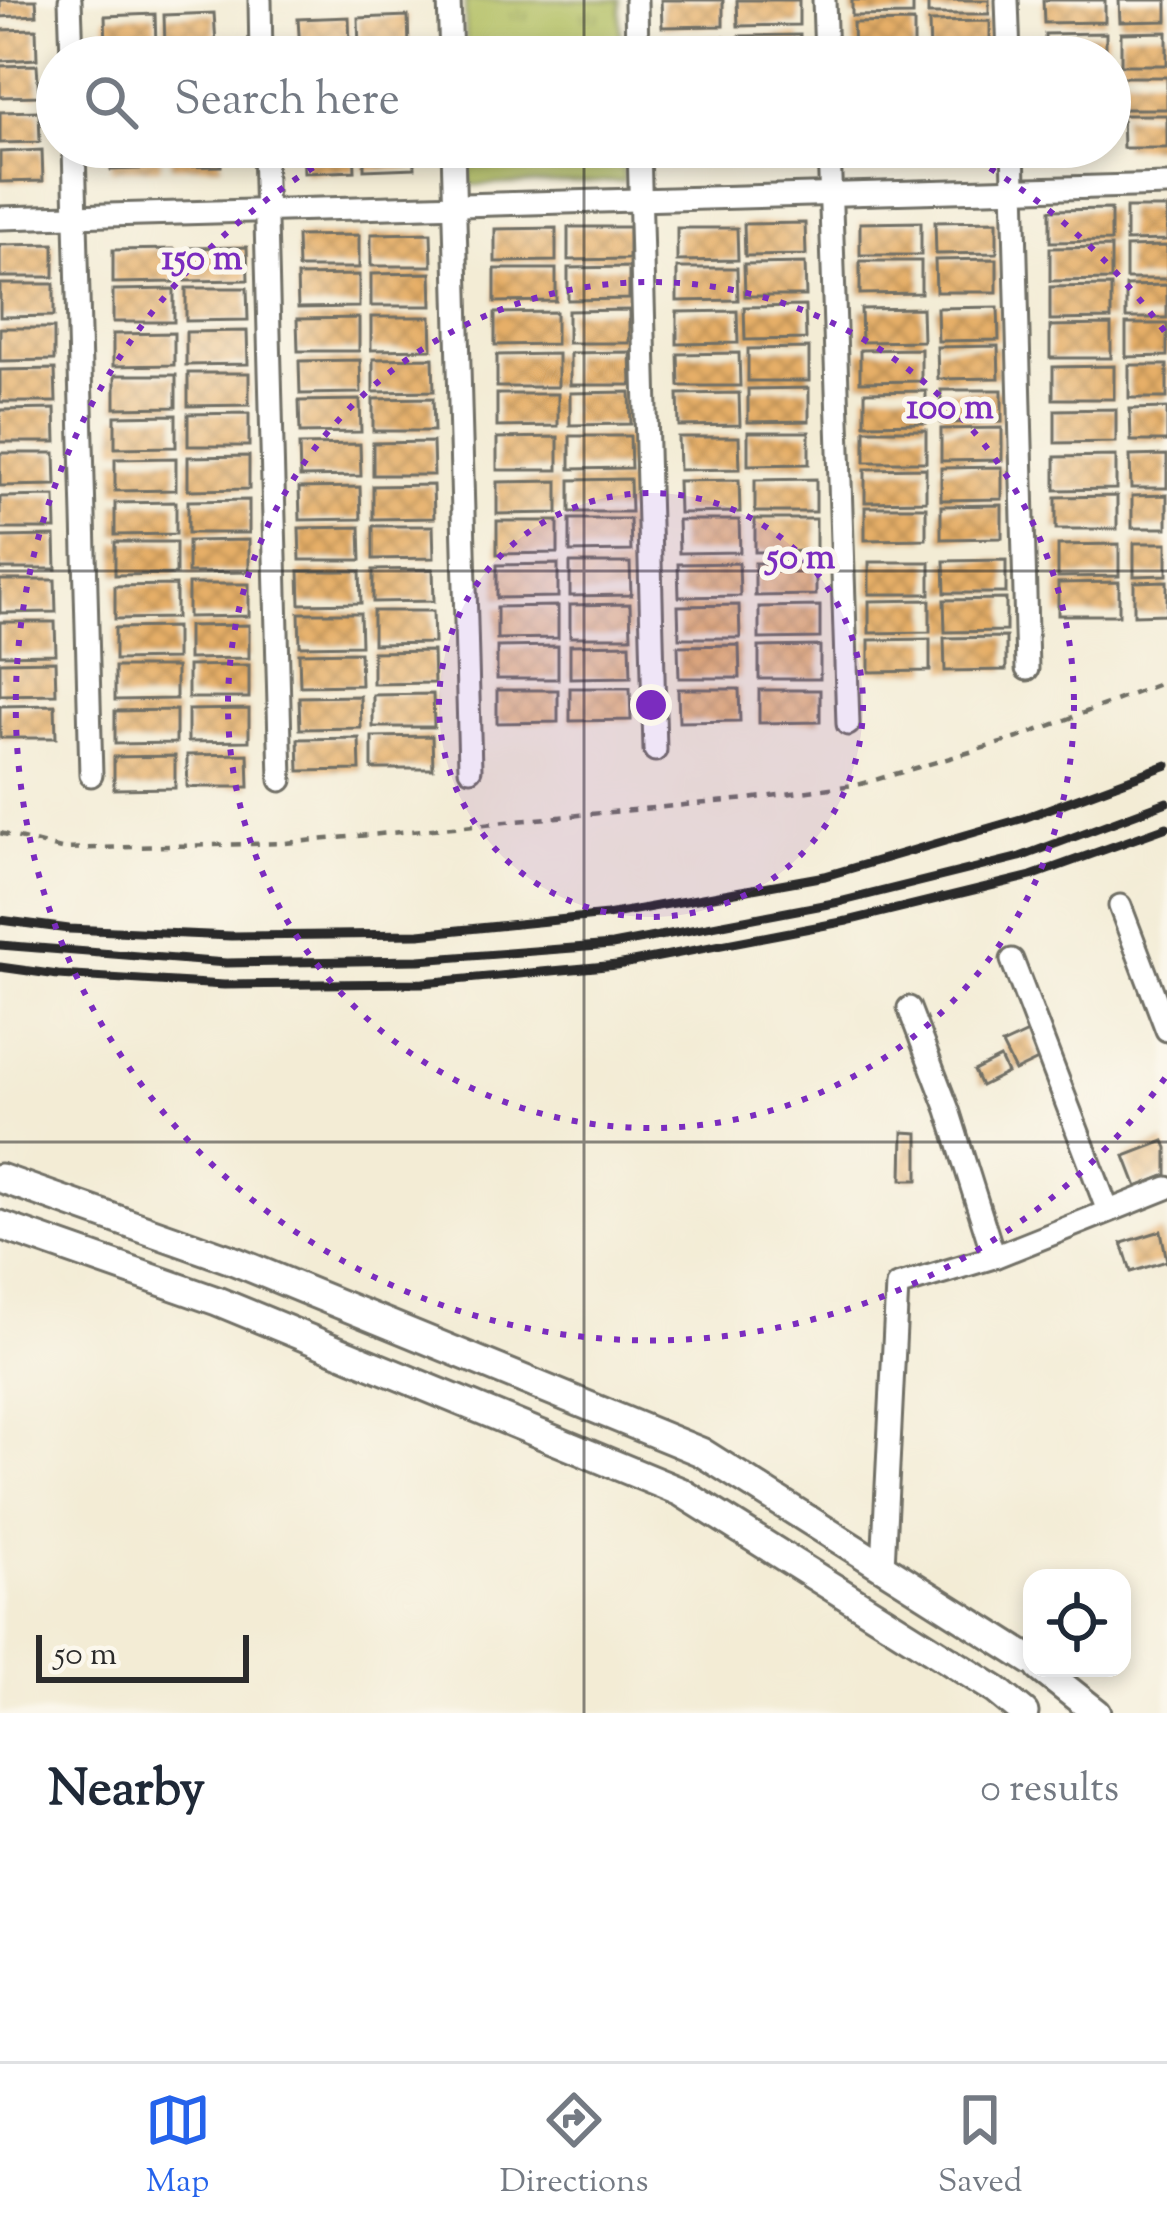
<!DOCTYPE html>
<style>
:root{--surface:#fff;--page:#f6f6f7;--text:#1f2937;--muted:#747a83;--line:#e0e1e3;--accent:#2563eb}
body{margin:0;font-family:"Sorts Mill Goudy",serif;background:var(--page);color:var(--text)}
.controls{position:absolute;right:36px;bottom:36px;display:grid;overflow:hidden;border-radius:24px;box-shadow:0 6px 18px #0003}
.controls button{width:108px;height:108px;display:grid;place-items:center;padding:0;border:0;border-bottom:3px solid var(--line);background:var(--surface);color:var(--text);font:60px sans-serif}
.scale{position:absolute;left:36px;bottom:30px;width:213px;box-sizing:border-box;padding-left:12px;border:6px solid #2b2b2b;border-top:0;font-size:33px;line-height:42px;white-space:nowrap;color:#2b2b2b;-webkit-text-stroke:9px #fbf7ec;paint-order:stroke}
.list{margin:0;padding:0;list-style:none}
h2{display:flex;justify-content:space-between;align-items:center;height:156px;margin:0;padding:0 48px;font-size:51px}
h2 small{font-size:39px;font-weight:400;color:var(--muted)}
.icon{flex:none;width:66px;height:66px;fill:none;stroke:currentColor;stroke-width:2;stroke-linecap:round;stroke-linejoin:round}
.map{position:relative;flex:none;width:1167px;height:1713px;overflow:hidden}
.search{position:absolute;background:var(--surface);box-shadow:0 6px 18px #0003;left:36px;right:36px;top:36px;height:132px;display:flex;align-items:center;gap:30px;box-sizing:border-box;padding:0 42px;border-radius:66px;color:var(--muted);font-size:45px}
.sheet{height:348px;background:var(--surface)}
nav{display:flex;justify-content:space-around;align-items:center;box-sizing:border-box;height:168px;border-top:3px solid var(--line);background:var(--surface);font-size:33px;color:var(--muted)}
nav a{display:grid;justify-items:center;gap:6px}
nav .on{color:var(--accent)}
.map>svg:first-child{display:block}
.grass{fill:url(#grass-tufts);stroke:#6e7445;stroke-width:3}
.building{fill:url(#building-cross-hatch)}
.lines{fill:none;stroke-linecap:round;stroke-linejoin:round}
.minor-casing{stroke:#716f66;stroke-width:27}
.tertiary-casing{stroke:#716f66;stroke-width:33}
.path{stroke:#716f66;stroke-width:4.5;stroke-dasharray:9 9;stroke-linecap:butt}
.minor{stroke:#fff;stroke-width:21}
.tertiary{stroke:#fff;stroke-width:27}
.rail{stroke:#2b2b2b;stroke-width:9}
.grid{fill:none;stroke:#2b2b2b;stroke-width:3;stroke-opacity:0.55}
.ring{fill:none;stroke:#7b2cbf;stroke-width:6;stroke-dasharray:6 12}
.centre{fill:#7b2cbf;stroke:#fbf7ec;stroke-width:6}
.ring-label{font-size:36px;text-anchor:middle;font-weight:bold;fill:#7b2cbf;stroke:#fbf7ec;stroke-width:10;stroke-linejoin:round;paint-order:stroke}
</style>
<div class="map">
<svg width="1167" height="1713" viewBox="0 0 1167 1713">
<defs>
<pattern id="grass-tufts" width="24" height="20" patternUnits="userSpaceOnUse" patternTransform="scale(3)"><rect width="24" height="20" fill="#b0bd5f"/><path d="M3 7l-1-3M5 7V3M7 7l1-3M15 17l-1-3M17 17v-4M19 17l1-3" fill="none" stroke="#8f9a4f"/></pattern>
<pattern id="building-cross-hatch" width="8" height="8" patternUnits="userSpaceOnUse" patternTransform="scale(3)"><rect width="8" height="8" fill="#e6af67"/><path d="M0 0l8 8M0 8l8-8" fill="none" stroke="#bb8f55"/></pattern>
</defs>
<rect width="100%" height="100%" fill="#fbf7ec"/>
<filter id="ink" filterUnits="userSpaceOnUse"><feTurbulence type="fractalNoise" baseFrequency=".00833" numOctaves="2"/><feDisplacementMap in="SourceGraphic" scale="24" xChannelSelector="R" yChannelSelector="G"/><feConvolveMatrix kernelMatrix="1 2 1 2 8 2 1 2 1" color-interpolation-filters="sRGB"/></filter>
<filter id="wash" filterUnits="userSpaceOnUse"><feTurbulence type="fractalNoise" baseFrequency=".004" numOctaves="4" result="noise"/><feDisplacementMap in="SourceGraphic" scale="48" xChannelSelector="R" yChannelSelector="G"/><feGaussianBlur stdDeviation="2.7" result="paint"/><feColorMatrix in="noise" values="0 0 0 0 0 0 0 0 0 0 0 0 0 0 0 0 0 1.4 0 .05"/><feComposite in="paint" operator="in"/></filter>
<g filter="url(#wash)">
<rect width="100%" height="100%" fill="#f3ecd5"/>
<!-- grass -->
<g class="grass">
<polygon points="465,0 620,0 621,57 466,57"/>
<polygon points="469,147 623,147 624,181 470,185"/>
</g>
<g id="blocks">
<!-- building -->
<g class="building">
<polygon points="0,0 36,0 37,15 0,17"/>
<polygon points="661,0 723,0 723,26 662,27"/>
<polygon points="737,0 799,0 799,25 738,26"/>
<polygon points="852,0 913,0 913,15 852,16"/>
<rect x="928" y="0" width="61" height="14"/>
<polygon points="1043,0 1105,0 1105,22 1044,23"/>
<polygon points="1119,0 1167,0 1167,21 1120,22"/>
<polygon points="214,13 216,44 165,46 164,15"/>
<polygon points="155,14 156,45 106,46 105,16"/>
<polygon points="408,16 409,47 359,49 358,18"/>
<polygon points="349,17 350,48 300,49 298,19"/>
<polygon points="990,21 990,54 930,55 929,22"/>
<polygon points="914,22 914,55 854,56 853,23"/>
<polygon points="36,29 37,59 0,61 0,30"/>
<polygon points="1167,32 1167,65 1121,65 1121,33"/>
<polygon points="1106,33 1106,57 1045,57 1045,34"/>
<polygon points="800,35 800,57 739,57 739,36"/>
<rect x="663" y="37" width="61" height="20"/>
<polygon points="37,65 39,96 0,97 0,66"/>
<polygon points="1122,77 1167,77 1167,109 1123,109"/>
<polygon points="39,111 40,142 0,143 0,112"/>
<polygon points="1122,115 1167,115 1167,148 1123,148"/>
<polygon points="110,147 160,147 161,168 111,170"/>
<polygon points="170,147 221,147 221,166 171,167"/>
<polygon points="303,147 354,147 355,171 304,173"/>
<polygon points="364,147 414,147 415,168 364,170"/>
<polygon points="42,150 43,181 0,182 0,152"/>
<polygon points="1126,208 1167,208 1167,240 1126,241"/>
<polygon points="1111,209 1111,241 1050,242 1050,210"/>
<polygon points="997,221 997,253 936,254 935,222"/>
<polygon points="921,222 921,255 860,255 860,223"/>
<polygon points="805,223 806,255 745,256 744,224"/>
<polygon points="568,227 629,227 629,259 568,260"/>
<polygon points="556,228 556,261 495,262 495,229"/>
<polygon points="677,228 737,228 738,260 677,261"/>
<polygon points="431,233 432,266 371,266 371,234"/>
<polygon points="359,235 359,268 298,268 297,236"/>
<polygon points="54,244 54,277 0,277 0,245"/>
<polygon points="1167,246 1167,279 1126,279 1126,247"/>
<polygon points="247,247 248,280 186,281 186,248"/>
<polygon points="1111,247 1111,280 1050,281 1050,248"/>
<polygon points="174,249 174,282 113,283 113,250"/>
<polygon points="997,259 997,292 936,292 935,260"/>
<polygon points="860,261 921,261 921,293 860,294"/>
<polygon points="805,263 806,296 745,296 744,264"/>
<polygon points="629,267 629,299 568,300 568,268"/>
<polygon points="677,268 737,268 738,300 677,301"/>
<polygon points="495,269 556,269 556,301 495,302"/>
<polygon points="431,273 432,306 371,306 371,274"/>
<polygon points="359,275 359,307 298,308 297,276"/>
<polygon points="0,284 54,284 54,316 0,317"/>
<polygon points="1167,285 1167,318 1126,318 1126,286"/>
<polygon points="1111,286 1111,319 1050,320 1050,287"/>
<polygon points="186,288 247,288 248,320 186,321"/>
<polygon points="174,289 174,322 113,322 113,290"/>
<polygon points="805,306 806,339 745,340 744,307"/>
<polygon points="998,307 999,340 938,341 937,308"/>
<polygon points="922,308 923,341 862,342 861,309"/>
<polygon points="629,310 629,343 568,343 568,311"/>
<polygon points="737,311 738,343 677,344 677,312"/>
<polygon points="556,312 556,344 495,345 495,313"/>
<polygon points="371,317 431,317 432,349 371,350"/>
<polygon points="359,318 359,351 298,351 297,319"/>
<polygon points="1126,324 1167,324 1167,356 1126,357"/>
<polygon points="1111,325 1111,358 1050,358 1050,326"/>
<polygon points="0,328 54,328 54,360 0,361"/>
<polygon points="247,331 248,364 186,365 186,332"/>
<polygon points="174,333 174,365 113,366 113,334"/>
<polygon points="998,346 999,378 938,379 937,347"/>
<polygon points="809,348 809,381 748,381 748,349"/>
<polygon points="921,349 921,381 860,382 860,350"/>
<polygon points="630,352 631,385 570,385 570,353"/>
<polygon points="739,353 740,386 679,386 678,354"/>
<polygon points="558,354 558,387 497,387 497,355"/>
<polygon points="433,358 434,391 373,392 373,359"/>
<polygon points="360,360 361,393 300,394 299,361"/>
<rect x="1129" y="365" width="38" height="33"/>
<polygon points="1114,366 1114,399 1053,399 1053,367"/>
<polygon points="55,369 56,402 0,402 0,370"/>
<polygon points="188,373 249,373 249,405 188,406"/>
<polygon points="115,375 176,375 176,407 115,408"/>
<polygon points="809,388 809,421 748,422 748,389"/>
<polygon points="941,390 1002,390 1002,422 941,423"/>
<polygon points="926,391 926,423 865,424 865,392"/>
<polygon points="630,392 631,424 570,425 570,393"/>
<polygon points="739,393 740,425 679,426 678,394"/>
<polygon points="497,394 558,394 558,426 497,427"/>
<polygon points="433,398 434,431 373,431 373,399"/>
<polygon points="360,400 361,432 300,433 299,401"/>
<polygon points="1167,408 1167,441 1131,441 1130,409"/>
<polygon points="55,409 56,442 0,442 0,410"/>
<polygon points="1116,409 1116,442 1055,443 1055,410"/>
<polygon points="249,413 249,446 188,446 188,414"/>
<polygon points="176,415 176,447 115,448 115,416"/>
<polygon points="1002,428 1002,460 941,461 941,429"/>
<rect x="865" y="430" width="61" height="32"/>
<polygon points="748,432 809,432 809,464 748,465"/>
<polygon points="570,436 630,436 631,468 570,469"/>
<polygon points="558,437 558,470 497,470 497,438"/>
<polygon points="678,437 739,437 740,469 679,470"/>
<polygon points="433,442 434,475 373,475 373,443"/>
<polygon points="360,444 361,476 300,477 299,445"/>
<polygon points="0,453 55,453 56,485 0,486"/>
<polygon points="1167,455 1167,488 1131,488 1130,456"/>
<polygon points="249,456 249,489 188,490 188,457"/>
<polygon points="1116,456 1116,489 1055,490 1055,457"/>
<polygon points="176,458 176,490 115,491 115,459"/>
<polygon points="1002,467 1002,499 941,500 941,468"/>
<polygon points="926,468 926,501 865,502 865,469"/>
<polygon points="630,479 631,512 570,512 570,480"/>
<polygon points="816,479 816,512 755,512 755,480"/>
<polygon points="739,480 740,512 679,513 678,481"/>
<polygon points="558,481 558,513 497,514 497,482"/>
<polygon points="433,485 434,518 373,519 373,486"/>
<polygon points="360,487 361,519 300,520 299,488"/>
<polygon points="1167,495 1167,528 1132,528 1132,496"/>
<polygon points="55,496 56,529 0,529 0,497"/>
<polygon points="1117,496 1117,529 1056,529 1056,497"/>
<polygon points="249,500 249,533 188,533 188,501"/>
<polygon points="176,502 176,534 115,535 115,503"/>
<polygon points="1002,505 1002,538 941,539 941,506"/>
<polygon points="865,507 926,507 926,539 865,540"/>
<polygon points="570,519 630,519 631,551 570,552"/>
<polygon points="755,519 816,519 816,551 755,552"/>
<polygon points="678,520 739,520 740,552 679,553"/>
<polygon points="497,521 558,521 558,553 497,554"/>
<polygon points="373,526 433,526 434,558 373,559"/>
<polygon points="360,527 361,560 300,560 299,528"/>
<polygon points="55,536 56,569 0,569 0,537"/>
<polygon points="249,540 249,572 188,573 188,541"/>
<polygon points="115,542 176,542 176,574 115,575"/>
<polygon points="1134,543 1167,543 1167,575 1134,576"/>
<polygon points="1119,544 1119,576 1058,577 1058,545"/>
<polygon points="1006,560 1006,593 945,593 944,561"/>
<rect x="869" y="562" width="61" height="32"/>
<polygon points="570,563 630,563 631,595 570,596"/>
<polygon points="739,563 740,596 679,597 678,564"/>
<polygon points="755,563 816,563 816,595 755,596"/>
<polygon points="558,564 558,597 497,598 497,565"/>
<polygon points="433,569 434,601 373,602 373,570"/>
<polygon points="299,571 360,571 361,603 300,604"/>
<polygon points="0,580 55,580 56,612 0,613"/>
<polygon points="1167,581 1167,614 1134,615 1134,582"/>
<polygon points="1119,582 1119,615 1058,615 1058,583"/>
<polygon points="188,584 249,584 249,616 188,617"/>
<polygon points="176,585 176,618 115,619 115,586"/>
<polygon points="1006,599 1006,631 945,632 944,600"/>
<polygon points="930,600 930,632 869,633 869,601"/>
<polygon points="630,604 631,637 570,637 570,605"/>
<polygon points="739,605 740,638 679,638 678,606"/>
<polygon points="558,606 558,638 497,639 497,607"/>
<polygon points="820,606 820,638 759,639 759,607"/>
<polygon points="373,611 433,611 434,643 373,644"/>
<polygon points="299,613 360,613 361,645 300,646"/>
<polygon points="0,622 55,622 56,654 0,655"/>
<polygon points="249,625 249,658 188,659 188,626"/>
<polygon points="176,627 176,659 115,660 115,628"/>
<polygon points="1006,637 1006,670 945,671 944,638"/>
<polygon points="930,639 930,671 869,672 869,640"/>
<polygon points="630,644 631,677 570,678 570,645"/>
<polygon points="739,645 740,678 679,678 678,646"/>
<polygon points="558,646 558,679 497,679 497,647"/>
<polygon points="820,646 820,679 759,679 759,647"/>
<polygon points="433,651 434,683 373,684 373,652"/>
<polygon points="360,652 361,685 300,686 299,653"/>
<polygon points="55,661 56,694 0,695 0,662"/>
<polygon points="249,665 249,698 188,698 188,666"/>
<polygon points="115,667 176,667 176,699 115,700"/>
<polygon points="570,688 630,688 631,720 570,721"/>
<polygon points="678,689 739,689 740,721 679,722"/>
<polygon points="497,690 558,690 558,722 497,723"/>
<polygon points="759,690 820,690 820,722 759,723"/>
<polygon points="433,694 434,727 373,727 373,695"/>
<polygon points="360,696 361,728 300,729 299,697"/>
<polygon points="55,705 56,738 0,738 0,706"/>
<polygon points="249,709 249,741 188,742 188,710"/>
<polygon points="176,710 176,743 115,744 115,711"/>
<polygon points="432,736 433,769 372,769 372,737"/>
<polygon points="359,738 360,770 299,771 298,739"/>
<polygon points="248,754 249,787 187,787 187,755"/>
<polygon points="175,756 175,788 114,789 114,757"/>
<polygon points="1028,1033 1040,1059 1015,1071 1002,1045"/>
<polygon points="1000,1058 1007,1073 981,1086 974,1071"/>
<polygon points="903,1132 918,1133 918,1180 902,1180"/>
<polygon points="1164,1141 1167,1148 1167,1175 1137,1187 1125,1156"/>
<polygon points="1161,1231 1167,1261 1131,1272 1122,1243"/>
</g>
</g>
</g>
<g filter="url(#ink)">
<use href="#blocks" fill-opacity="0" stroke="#716f66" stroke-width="3"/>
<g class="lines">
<!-- minor casing -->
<g class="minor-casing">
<g id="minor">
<polyline points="70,0 72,57"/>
<polyline points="260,0 261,57"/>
<polyline points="449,0 451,57"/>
<polyline points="636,0 637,57"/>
<polyline points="824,0 826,57"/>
<polyline points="1007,0 1009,57"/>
<polyline points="74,147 91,775"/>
<polyline points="264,147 281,780"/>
<polyline points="453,147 470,769"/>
<polyline points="639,147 655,750"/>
<polyline points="829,147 848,724"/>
<polyline points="1013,147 1027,669"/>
<polyline points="0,218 1167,185"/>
<polyline points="1120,906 1167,1030"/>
<polyline points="1012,960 1108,1211"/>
<polyline points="909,1008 948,1110 994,1257"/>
<polyline points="883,1566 897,1286 994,1257 1167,1188"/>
</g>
</g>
<!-- tertiary casing -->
<g class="tertiary-casing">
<g id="tertiary">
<polyline points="0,1178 232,1260 701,1452 1032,1661"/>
<polyline points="0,1225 217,1301 681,1492 996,1690 1024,1713"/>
<polyline points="1040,1668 1097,1713"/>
</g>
</g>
<!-- path -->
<polyline class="path" points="0,833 61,849 285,843 748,799 861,784 1018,738 1167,681"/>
<!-- minor -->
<use href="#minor" class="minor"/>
<!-- tertiary -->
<use href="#tertiary" class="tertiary"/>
<!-- rail -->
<g class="rail">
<polyline points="0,920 69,929 231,936 419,934 607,915 825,876 1024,818 1167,765"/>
<polyline points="0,945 226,963 419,960 612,945 839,902 1020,857 1167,802"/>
<polyline points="0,967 58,975 224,985 423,983 617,965 847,921 1031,876 1167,827"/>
</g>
</g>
</g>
<!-- grid -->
<path class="grid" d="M584 0V57M584 147V1713M0 571H1167M0 1142H1167"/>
<!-- distance rings -->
<circle cx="651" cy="705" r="212" fill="#7b2cbf" fill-opacity=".12"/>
<g class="ring">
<circle cx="651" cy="705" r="212"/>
<circle cx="651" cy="705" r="423"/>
<path d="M1165 1078A635 635 0 1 1 343 150M959 150A635 635 0 0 1 1165 332"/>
</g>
<circle cx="651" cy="705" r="18" class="centre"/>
<g class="ring-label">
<text x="202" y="269">150 m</text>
<text x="950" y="418">100 m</text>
<text x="801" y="568">50 m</text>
</g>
</svg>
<div class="controls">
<button><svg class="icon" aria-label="locate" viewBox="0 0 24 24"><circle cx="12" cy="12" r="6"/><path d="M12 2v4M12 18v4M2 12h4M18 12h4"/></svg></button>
</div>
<div class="scale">50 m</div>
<div class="search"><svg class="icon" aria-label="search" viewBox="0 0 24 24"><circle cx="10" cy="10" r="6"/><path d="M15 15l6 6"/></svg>Search here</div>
</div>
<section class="sheet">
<h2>Nearby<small>0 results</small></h2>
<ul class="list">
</ul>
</section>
<nav>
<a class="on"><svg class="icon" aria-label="map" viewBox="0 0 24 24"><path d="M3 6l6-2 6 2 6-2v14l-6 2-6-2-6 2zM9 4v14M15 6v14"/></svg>Map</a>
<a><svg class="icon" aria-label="directions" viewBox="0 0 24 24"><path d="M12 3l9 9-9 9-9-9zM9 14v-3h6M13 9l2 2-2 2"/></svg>Directions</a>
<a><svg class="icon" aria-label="saved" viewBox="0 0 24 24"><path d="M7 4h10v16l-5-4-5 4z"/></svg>Saved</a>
</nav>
